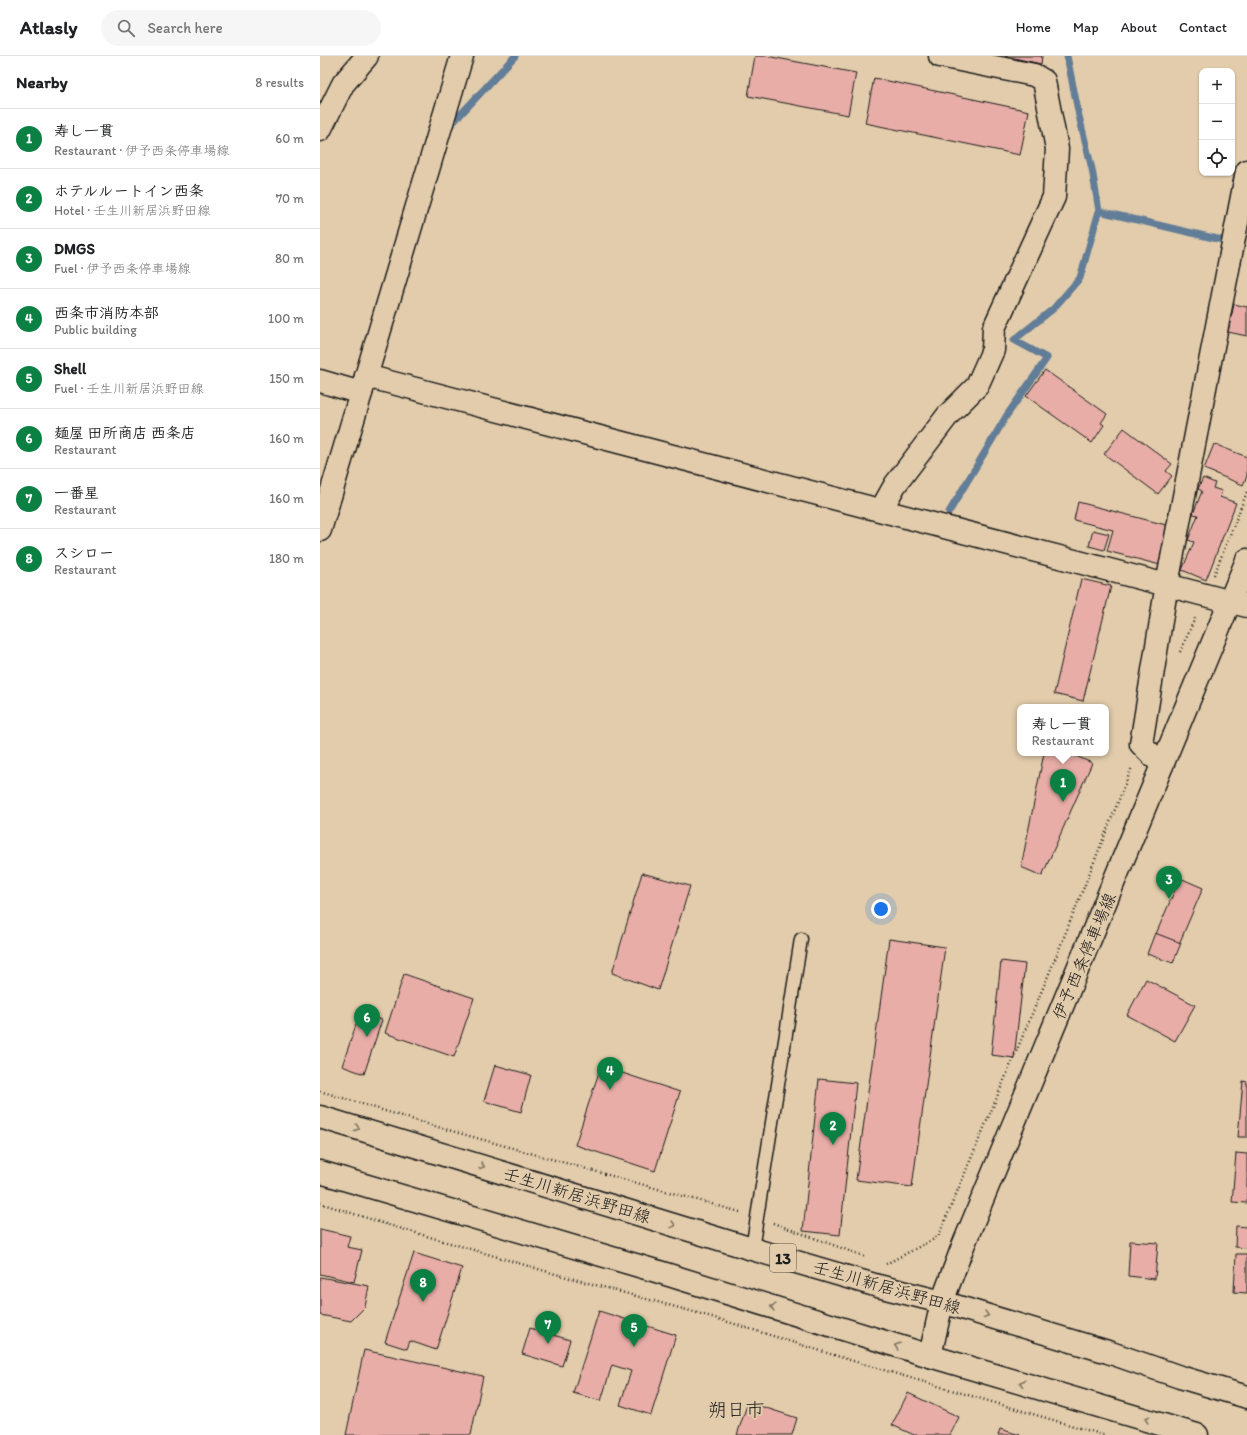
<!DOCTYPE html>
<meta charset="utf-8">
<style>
:root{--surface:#fff;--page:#f6f6f6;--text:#202124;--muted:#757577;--line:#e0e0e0;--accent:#0b8043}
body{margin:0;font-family:Itim,"Klee One",sans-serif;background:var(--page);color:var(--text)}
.controls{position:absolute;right:12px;top:12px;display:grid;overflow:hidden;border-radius:8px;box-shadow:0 1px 3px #0004}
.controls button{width:36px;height:36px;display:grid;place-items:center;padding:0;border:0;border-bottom:1px solid var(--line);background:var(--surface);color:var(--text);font:20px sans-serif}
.you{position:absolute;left:561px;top:853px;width:14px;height:14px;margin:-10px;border:3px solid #fff;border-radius:50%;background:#1a73e8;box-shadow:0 0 0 6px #1a73e833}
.badge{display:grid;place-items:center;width:26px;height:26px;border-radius:50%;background:var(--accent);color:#fff;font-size:13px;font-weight:700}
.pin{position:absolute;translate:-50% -33px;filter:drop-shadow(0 1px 2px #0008)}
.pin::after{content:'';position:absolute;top:21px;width:14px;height:12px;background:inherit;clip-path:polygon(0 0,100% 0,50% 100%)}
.popup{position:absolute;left:697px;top:648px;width:92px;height:52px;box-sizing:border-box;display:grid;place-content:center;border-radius:8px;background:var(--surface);filter:drop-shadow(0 1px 3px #0005);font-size:13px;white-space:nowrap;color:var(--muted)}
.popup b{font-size:15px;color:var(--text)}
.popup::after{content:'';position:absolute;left:50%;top:100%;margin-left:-8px;border:8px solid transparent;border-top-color:var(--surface)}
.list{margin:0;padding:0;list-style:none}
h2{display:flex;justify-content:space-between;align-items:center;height:52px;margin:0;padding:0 16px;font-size:17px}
h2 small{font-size:13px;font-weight:400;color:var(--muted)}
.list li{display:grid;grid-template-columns:26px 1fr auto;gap:12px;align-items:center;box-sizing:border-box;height:60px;padding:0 16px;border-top:1px solid var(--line)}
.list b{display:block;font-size:15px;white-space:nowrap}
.list p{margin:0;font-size:13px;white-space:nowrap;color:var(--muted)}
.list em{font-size:13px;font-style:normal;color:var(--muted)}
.icon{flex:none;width:22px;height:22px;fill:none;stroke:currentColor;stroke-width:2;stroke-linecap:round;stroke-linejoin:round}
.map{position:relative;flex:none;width:927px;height:1379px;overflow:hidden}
header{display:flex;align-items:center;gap:24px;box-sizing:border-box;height:56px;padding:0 20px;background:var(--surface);border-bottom:1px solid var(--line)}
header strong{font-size:19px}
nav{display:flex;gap:22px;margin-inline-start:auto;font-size:14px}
.search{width:280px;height:36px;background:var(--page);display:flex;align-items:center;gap:10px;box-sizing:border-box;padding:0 14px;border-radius:22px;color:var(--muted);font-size:15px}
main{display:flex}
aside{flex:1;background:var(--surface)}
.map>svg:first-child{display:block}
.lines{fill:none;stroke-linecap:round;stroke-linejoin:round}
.stream{stroke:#627d98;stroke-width:7}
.building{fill:#e8ada7;stroke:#1c1c1c}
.lane-casing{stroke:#1c1c1c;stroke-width:15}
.street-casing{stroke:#1c1c1c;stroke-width:25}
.secondary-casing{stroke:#1c1c1c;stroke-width:25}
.primary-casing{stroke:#1c1c1c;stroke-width:25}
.path{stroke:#1c1c1c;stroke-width:2.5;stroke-dasharray:1 3;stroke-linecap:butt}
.lane{stroke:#e2ccab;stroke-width:12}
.street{stroke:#e2ccab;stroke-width:22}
.secondary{stroke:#e2ccab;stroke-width:22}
.primary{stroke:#e2ccab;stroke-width:22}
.oneway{stroke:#7f7464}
.labels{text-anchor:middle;stroke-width:4;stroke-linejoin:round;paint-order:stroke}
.shield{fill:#e2ccab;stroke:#575147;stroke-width:1}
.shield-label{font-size:16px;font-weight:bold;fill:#1c1c1c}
.street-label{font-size:17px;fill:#1c1c1c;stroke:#e2ccab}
.quarter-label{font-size:19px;fill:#1c1c1c;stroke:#e2ccab}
</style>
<header>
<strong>Atlasly</strong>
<div class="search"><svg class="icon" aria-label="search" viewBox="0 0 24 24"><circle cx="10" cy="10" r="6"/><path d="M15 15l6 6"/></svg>Search here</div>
<nav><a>Home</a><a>Map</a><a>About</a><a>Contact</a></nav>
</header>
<main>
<aside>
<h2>Nearby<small>8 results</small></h2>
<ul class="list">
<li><span class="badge">1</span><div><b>寿し一貫</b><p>Restaurant · 伊予西条停車場線</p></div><em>60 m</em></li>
<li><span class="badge">2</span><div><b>ホテルルートイン西条</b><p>Hotel · 壬生川新居浜野田線</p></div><em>70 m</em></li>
<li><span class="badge">3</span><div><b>DMGS</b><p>Fuel · 伊予西条停車場線</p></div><em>80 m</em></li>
<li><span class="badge">4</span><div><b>西条市消防本部</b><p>Public building</p></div><em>100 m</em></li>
<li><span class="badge">5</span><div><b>Shell</b><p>Fuel · 壬生川新居浜野田線</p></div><em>150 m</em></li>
<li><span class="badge">6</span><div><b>麺屋 田所商店 西条店</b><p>Restaurant</p></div><em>160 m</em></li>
<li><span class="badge">7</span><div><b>一番星</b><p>Restaurant</p></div><em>160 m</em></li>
<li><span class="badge">8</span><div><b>スシロー</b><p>Restaurant</p></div><em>180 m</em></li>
</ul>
</aside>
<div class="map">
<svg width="927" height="1379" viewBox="0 0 927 1379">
<rect width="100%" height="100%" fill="#e2ccab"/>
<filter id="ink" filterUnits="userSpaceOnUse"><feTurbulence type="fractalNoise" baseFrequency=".025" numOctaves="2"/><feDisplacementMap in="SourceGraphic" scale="8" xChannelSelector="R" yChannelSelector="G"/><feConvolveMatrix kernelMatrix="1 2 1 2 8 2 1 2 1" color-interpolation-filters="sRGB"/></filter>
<g filter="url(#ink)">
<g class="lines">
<!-- stream -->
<g class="stream">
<polyline points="127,73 195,0"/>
<polyline points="779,155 906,185"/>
<polyline points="629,456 687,359 727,302 694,284 733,253 760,222 779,155 772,113 759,60 747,0"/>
</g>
</g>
<!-- building -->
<g class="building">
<polygon points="435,0 446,0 536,17 528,59 428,40"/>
<polygon points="685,0 722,0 721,8"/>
<polygon points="554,22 709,55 700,99 545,67"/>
<polygon points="914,248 927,251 927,280 908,276"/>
<polygon points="725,314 787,358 781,367 784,369 772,387 706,340"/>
<polygon points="804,372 852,408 846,415 852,420 838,438 784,398"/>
<polygon points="894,388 927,401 927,420 923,429 884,413"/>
<polygon points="883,422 895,427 893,432 902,435 900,441 916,447 886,524 862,514 874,486 868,484 878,459 873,458 882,435 878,433"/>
<polygon points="758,446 850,470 840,509 787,495 793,474 754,464"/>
<polygon points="773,474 789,478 784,494 769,490"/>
<polygon points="761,523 791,530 763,645 734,638"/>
<polygon points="724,697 749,697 772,707 722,820 701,811"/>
<polygon points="322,817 370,830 338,934 292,917"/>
<polygon points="860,822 883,832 859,888 836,878"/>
<polygon points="835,877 861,887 853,907 827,898"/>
<polygon points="569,883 625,891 592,1131 536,1124"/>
<polygon points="681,905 705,908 694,1002 671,999"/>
<polygon points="84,918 154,942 134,1001 65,977"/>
<polygon points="826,923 875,949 855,985 807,959"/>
<polygon points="40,957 62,964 44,1018 22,1010"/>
<polygon points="175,1009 211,1019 201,1056 164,1045"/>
<polygon points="281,1010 360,1036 335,1115 255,1089"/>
<polygon points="499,1023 536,1027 520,1179 483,1175"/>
<polygon points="923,1025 927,1026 927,1081 918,1081"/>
<polygon points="916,1097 927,1098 927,1147 912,1146"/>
<polygon points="916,1170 927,1171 927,1192 915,1191"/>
<polygon points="0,1173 30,1180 27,1191 42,1194 34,1226 0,1218"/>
<polygon points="810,1185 838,1187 835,1223 808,1220"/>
<polygon points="94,1197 142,1212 116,1294 90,1285 87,1293 65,1286"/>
<polygon points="916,1198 927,1198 927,1237 914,1236"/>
<polygon points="0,1221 49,1230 45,1251 31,1265 0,1259"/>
<polygon points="279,1255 356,1279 331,1359 300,1349 311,1315 292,1309 281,1345 253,1337"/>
<polygon points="210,1272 250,1284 242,1310 202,1298"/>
<polygon points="44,1294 163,1320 151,1379 26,1379"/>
<polygon points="588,1337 639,1361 630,1379 594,1379 572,1369"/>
<polygon points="428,1346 477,1362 472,1379 417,1379"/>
<polygon points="680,1373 700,1379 678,1379"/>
</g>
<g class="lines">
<!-- lane casing -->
<g class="lane-casing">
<polyline id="lane" points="432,1193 481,883"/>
</g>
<!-- street casing -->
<g class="street-casing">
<g id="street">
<polyline points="0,74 23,28 47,0"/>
<polyline points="46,320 927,550"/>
<polyline points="0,325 41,337"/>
<polyline points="561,454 575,429 628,359 657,330 673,294 674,272 734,141 737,93 724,25 714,19 620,0"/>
<polyline points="0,474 142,0"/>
<polyline points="842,709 821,688 847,528 927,115"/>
</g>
</g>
<!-- secondary casing -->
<g class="secondary-casing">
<polyline id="secondary" points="610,1300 622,1246 643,1190 927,504"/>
</g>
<!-- primary casing -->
<g class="primary-casing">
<g id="primary">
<polyline points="0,1061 432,1193 558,1230 622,1246 788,1296 860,1321 927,1341"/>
<polyline points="0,1116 336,1215 610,1300 877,1379"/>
</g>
</g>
<!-- path -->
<g class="path">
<polyline points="894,519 927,436"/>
<polyline points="860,596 876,560"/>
<polyline points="0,1035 114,1070 420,1156"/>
<polyline points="0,1147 69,1169 232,1217 392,1261 533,1305 784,1379"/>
<polyline points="453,1167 546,1201"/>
<polyline points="566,1208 618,1181 736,901 812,711"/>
</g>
<!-- lane -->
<use href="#lane" class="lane"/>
<!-- street -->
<use href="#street" class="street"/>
<!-- secondary -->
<use href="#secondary" class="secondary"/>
<!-- primary -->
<use href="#primary" class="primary"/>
</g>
<!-- one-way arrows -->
<defs><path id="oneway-chevron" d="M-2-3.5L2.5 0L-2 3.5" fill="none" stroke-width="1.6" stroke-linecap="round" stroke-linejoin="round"/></defs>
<g class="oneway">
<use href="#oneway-chevron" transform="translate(37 1072) rotate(17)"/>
<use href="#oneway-chevron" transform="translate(162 1110) rotate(17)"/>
<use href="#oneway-chevron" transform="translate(353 1169) rotate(17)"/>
<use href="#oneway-chevron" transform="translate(453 1251) rotate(-163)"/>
<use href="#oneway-chevron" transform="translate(666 1259) rotate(17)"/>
<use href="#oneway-chevron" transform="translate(577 1290) rotate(-163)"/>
<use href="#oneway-chevron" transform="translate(702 1327) rotate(-164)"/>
<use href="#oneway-chevron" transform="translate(827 1363) rotate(-163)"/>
</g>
</g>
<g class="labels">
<!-- shield labels -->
<rect class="shield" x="450" y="1188" width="26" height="28" rx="3"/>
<g class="shield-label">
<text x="463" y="1208">13</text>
</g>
<!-- street labels -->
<g class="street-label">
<text transform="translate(764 900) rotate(-67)" y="6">伊予西条停車場線</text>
<text transform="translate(257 1139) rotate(17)" y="6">壬生川新居浜野田線</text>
<text transform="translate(567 1231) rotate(16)" y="6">壬生川新居浜野田線</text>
</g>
<!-- quarter labels -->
<g class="quarter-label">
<text x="416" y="1360">朔日市</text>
</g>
</g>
</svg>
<div class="controls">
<button>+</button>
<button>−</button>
<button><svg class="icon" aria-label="locate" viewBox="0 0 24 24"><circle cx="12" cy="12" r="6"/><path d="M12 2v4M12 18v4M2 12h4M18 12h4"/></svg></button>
</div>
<div class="you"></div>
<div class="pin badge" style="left:743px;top:746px">1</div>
<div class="popup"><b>寿し一貫</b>Restaurant</div>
<div class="pin badge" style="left:513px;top:1089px">2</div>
<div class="pin badge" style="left:849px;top:843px">3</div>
<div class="pin badge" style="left:290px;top:1034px">4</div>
<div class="pin badge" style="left:314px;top:1291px">5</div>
<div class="pin badge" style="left:47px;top:981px">6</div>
<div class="pin badge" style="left:228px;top:1288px">7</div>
<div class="pin badge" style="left:103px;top:1246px">8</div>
</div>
</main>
